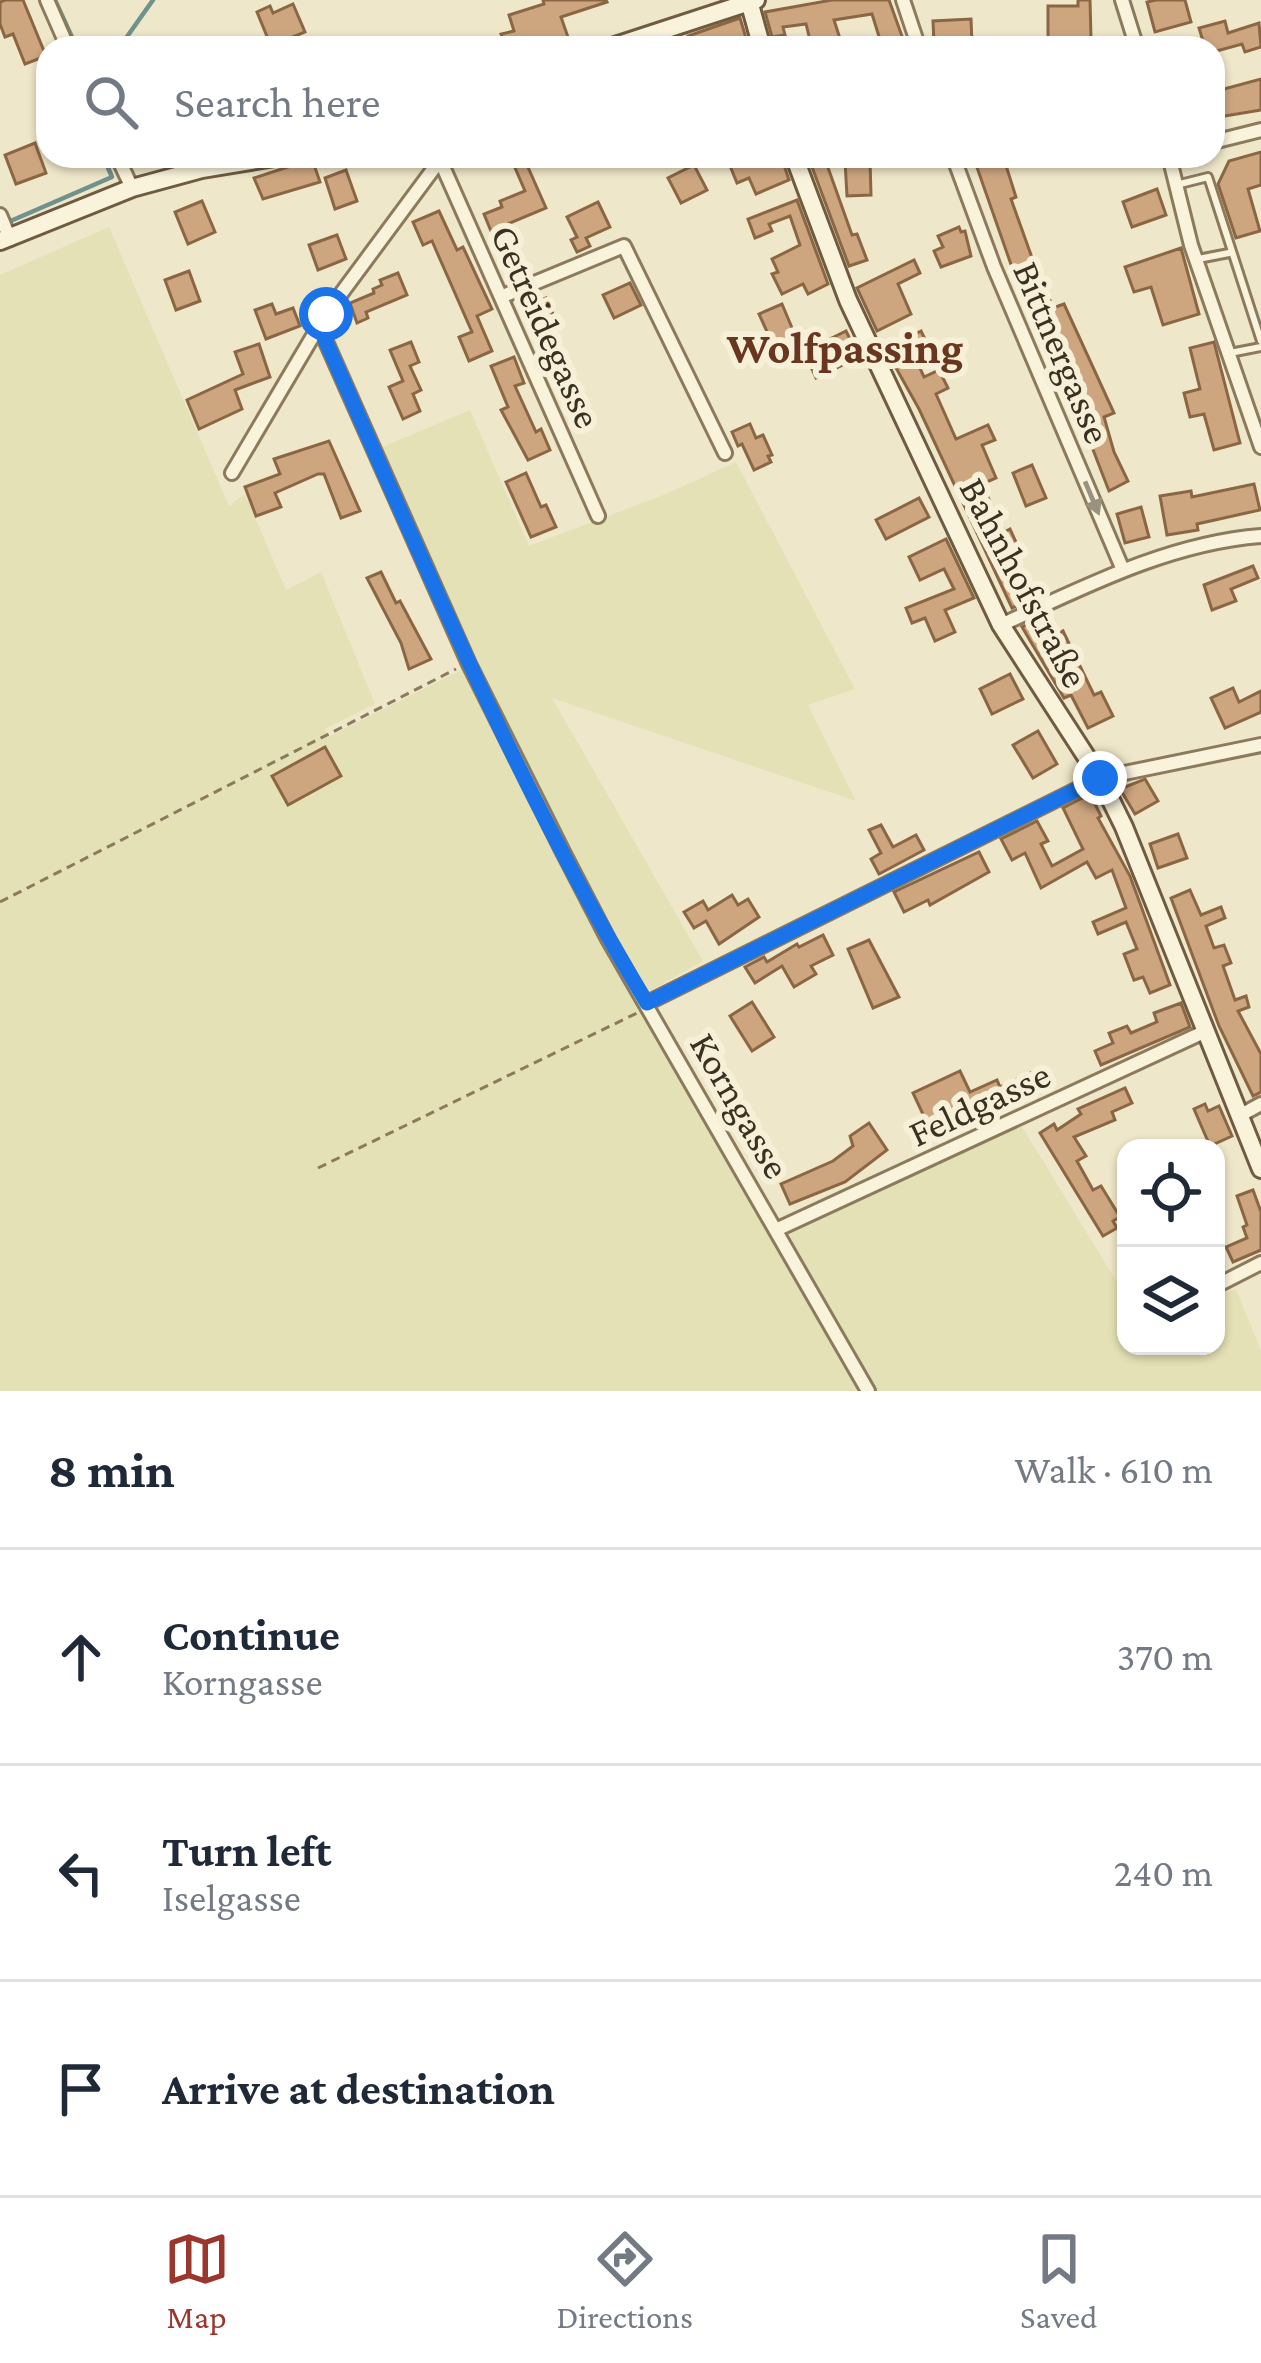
<!DOCTYPE html>
<meta charset="utf-8">
<style>
:root{--surface:#fff;--page:#f2f2f3;--text:#1f2937;--muted:#747a83;--line:#e0e1e3;--accent:#9b362d}
body{margin:0;font-family:"Crimson Pro",serif;background:var(--page);color:var(--text)}
.controls{position:absolute;right:36px;bottom:36px;display:grid;overflow:hidden;border-radius:24px;box-shadow:0 3px 9px #0004}
.controls button{width:108px;height:108px;display:grid;place-items:center;padding:0;border:0;border-bottom:3px solid var(--line);background:var(--surface);color:var(--text);font:60px sans-serif}
.stop{position:absolute;width:36px;height:36px;margin:-27px;border:9px solid #1a73e8;border-radius:50%;background:#fff}
.stop.end{background:#1a73e8;border-color:#fff;box-shadow:0 3px 12px #0008}
.list{margin:0;padding:0;list-style:none}
h2{display:flex;justify-content:space-between;align-items:center;height:156px;margin:0;padding:0 48px;font-size:51px}
h2 small{font-size:39px;font-weight:400;color:var(--muted)}
.list li{display:grid;grid-template-columns:78px 1fr auto;gap:36px;align-items:center;box-sizing:border-box;height:216px;padding:0 48px;border-top:3px solid var(--line)}
.list b{display:block;font-size:45px;white-space:nowrap}
.list p{margin:0;font-size:39px;white-space:nowrap;color:var(--muted)}
.list em{font-size:39px;font-style:normal;color:var(--muted)}
.icon{flex:none;width:66px;height:66px;fill:none;stroke:currentColor;stroke-width:2;stroke-linecap:round;stroke-linejoin:round}
.map{position:relative;flex:none;width:1261px;height:1391px;overflow:hidden}
.search{position:absolute;background:var(--surface);box-shadow:0 3px 9px #0004;left:36px;right:36px;top:36px;height:132px;display:flex;align-items:center;gap:30px;box-sizing:border-box;padding:0 42px;border-radius:36px;color:var(--muted);font-size:45px}
.sheet{height:804px;background:var(--surface)}
nav{display:flex;justify-content:space-around;align-items:center;box-sizing:border-box;height:168px;border-top:3px solid var(--line);background:var(--surface);font-size:33px;color:var(--muted)}
nav a{display:grid;justify-items:center;gap:6px}
nav .on{color:var(--accent)}
.map>svg:first-child{display:block}
.farmland{fill:#e5e1b6}
.lines{fill:none;stroke-linecap:round;stroke-linejoin:round}
.stream{stroke:#70928d;stroke-width:4.5}
.building{fill:#cda67f;stroke:#8b6643;stroke-width:3}
.lane-casing{stroke:#8c7a5d;stroke-width:12}
.street-casing{stroke:#8c7a5d;stroke-width:18}
.secondary-casing{stroke:#6e5b40;stroke-width:22}
.path{stroke:#8c7a5d;stroke-width:3;stroke-dasharray:9 6;stroke-linecap:butt}
.lane{stroke:#f9f3dc;stroke-width:6}
.street{stroke:#f9f3dc;stroke-width:12}
.secondary{stroke:#f9f3dc;stroke-width:16}
.oneway{fill:#9a927e}
.route{stroke:#1a73e8;stroke-width:15}
.labels{text-anchor:middle;stroke-width:12;stroke-linejoin:round;paint-order:stroke}
.street-label{font-size:39px;fill:#3c3021;stroke:#f6f0d9}
.quarter-label{font-size:45px;font-weight:bold;fill:#693620;stroke:#f6f0d9}
</style>
<div class="map">
<svg width="1261" height="1391" viewBox="0 0 1261 1391">
<rect width="100%" height="100%" fill="#efe7c9"/>
<!-- farmland -->
<polygon class="farmland" points="109,227 229,506 245,494 286,590 321,572 375,704 325,729 328,737 473,664 378,449 470,410 529,546 666,494 736,462 855,689 808,705 856,801 552,698 703,961 639,997 775,1233 1018,1120 1126,1297 1126,1346 1216,1346 1216,1297 1236,1289 1261,1351 1261,1391 0,1391 0,275"/>
<g class="lines">
<!-- stream -->
<g class="stream">
<polyline points="55,0 77,48"/>
<polyline points="119,48 153,0"/>
<polyline points="6,223 112,177 103,156"/>
</g>
</g>
<!-- building -->
<g class="building">
<polygon points="5,0 23,0 46,56 25,64 13,34 5,37 0,24 0,2"/>
<polygon points="543,0 606,0 607,2 561,17 569,40 545,48 506,48 501,34 514,31 509,15 544,4"/>
<polygon points="832,0 889,0 903,39 882,46 872,14 834,20 843,48 812,48 806,24 783,27 785,35 772,37 765,12"/>
<polygon points="1078,0 1090,0 1091,37 1113,48 1048,45 1048,6 1078,6"/>
<polygon points="1156,0 1185,0 1191,22 1155,32 1147,2"/>
<polygon points="293,4 305,32 271,46 257,12 270,6 273,13"/>
<polygon points="740,18 749,48 691,46 688,36"/>
<polygon points="971,19 972,44 951,48 950,43 934,44 933,21"/>
<polygon points="1225,21 1228,33 1259,23 1261,47 1245,52 1242,44 1213,52 1213,48 1205,48 1199,28"/>
<polygon points="1261,79 1261,110 1213,118 1213,92"/>
<polygon points="35,143 46,173 16,184 5,155"/>
<polygon points="1261,152 1261,185 1248,189 1260,231 1236,238 1218,184 1229,161"/>
<polygon points="510,156 523,156 546,208 491,231 484,214 502,207 500,201 525,191"/>
<polygon points="726,156 781,156 789,180 756,194 749,178 737,183"/>
<polygon points="973,156 1003,156 1016,197 1011,199 1035,266 1014,273"/>
<polygon points="312,159 320,182 263,199 254,178"/>
<polygon points="870,160 871,195 847,196 845,161"/>
<polygon points="826,162 852,235 857,234 867,260 849,266 812,167"/>
<polygon points="694,165 707,190 681,203 668,178"/>
<polygon points="346,170 357,201 335,209 325,178"/>
<polygon points="1157,189 1166,215 1132,227 1123,202"/>
<polygon points="797,200 828,284 808,294 803,284 782,294 772,274 778,272 772,259 800,245 790,216 769,224 772,231 755,238 748,219"/>
<polygon points="202,201 215,232 188,244 175,212"/>
<polygon points="598,202 610,227 586,238 590,246 577,252 571,240 577,237 567,217"/>
<polygon points="439,211 457,250 463,247 492,309 477,316 492,351 469,361 459,337 472,332 432,241 423,245 413,222"/>
<polygon points="959,227 961,232 965,231 971,256 941,267 934,251 943,247 938,236"/>
<polygon points="337,235 346,259 318,270 309,245"/>
<polygon points="1181,248 1199,314 1163,325 1151,287 1134,292 1125,267"/>
<polygon points="914,260 920,273 898,284 911,314 877,331 857,288"/>
<polygon points="189,271 200,301 176,310 165,280"/>
<polygon points="398,273 407,295 366,312 368,318 357,323 350,303 374,293 373,289 382,285 380,280"/>
<polygon points="630,283 641,305 614,318 603,295"/>
<polygon points="1044,285 1053,308 1064,304 1114,413 1104,417 1114,452 1128,481 1109,491 1071,393 1068,395 1045,332 1041,334 1025,293"/>
<polygon points="546,298 557,323 532,334 522,308"/>
<polygon points="272,304 276,314 293,308 300,326 266,339 255,310"/>
<polygon points="782,304 795,335 804,330 809,342 774,359 768,348 773,345 759,314"/>
<polygon points="846,331 859,357 816,378 811,367 828,359 820,344"/>
<polygon points="921,331 927,343 912,351 924,377 939,370 948,388 936,394 956,439 988,425 995,440 982,445 996,478 982,484 1004,532 1010,529 1020,551 1013,555 1033,599 1012,608 919,409 886,350"/>
<polygon points="411,342 419,362 410,366 421,390 413,394 420,411 403,419 389,387 403,381 390,350"/>
<polygon points="1214,342 1240,443 1214,450 1204,414 1190,417 1184,393 1200,389 1190,348"/>
<polygon points="259,344 270,377 235,390 242,409 199,429 187,400 243,374 235,352"/>
<polygon points="514,357 524,383 515,386 536,432 541,429 550,450 528,460 501,410 508,407 491,366"/>
<polygon points="750,424 756,438 763,435 772,455 768,456 771,462 754,470 742,444 738,446 732,432"/>
<polygon points="329,441 360,511 341,518 324,474 318,474 275,493 281,507 256,516 245,487 280,474 274,459"/>
<polygon points="1032,465 1046,498 1026,506 1013,473"/>
<polygon points="526,473 541,507 546,505 556,527 531,537 506,482"/>
<polygon points="1254,484 1260,510 1197,524 1198,530 1167,535 1160,496 1191,491 1192,497"/>
<polygon points="919,498 929,517 886,539 876,520"/>
<polygon points="1141,507 1149,537 1125,543 1117,514"/>
<polygon points="946,539 974,598 945,610 955,632 935,641 925,618 912,623 906,608 954,589 944,569 920,580 909,557"/>
<polygon points="1253,566 1258,578 1231,589 1236,601 1212,610 1204,585"/>
<polygon points="381,572 396,603 400,601 431,659 409,669 401,643 367,578"/>
<polygon points="1046,616 1058,634 1063,631 1094,695 1101,692 1113,716 1088,728 1071,695 1064,698 1022,627"/>
<polygon points="1010,674 1023,699 992,714 980,689"/>
<polygon points="1233,688 1239,702 1261,691 1261,712 1225,728 1211,698"/>
<polygon points="1038,731 1057,764 1033,778 1013,745"/>
<polygon points="325,747 341,776 288,805 272,776"/>
<polygon points="1145,779 1158,801 1135,814 1120,789"/>
<polygon points="1090,794 1101,816 1098,818 1130,876 1170,985 1150,993 1143,977 1134,980 1124,954 1137,949 1126,922 1098,934 1093,922 1126,908 1112,870 1096,878 1087,862 1041,888 1025,853 1012,860 1001,839 1037,821 1048,841 1041,844 1052,866 1083,849 1063,808"/>
<polygon points="881,825 893,847 916,835 924,850 879,874 871,859 881,853 869,830"/>
<polygon points="1178,834 1187,858 1158,868 1150,844"/>
<polygon points="979,852 989,872 930,905 928,900 904,912 894,892"/>
<polygon points="1190,890 1201,915 1221,907 1225,918 1206,926 1214,948 1224,945 1231,963 1223,966 1235,1000 1246,996 1249,1007 1238,1011 1261,1054 1261,1092 1253,1096 1219,1026 1171,898"/>
<polygon points="732,895 738,905 748,899 759,917 719,944 706,921 694,928 684,912 703,901 708,910"/>
<polygon points="823,935 833,955 811,966 816,974 794,987 782,966 755,983 745,967 764,957 767,962 797,944 799,947"/>
<polygon points="869,940 899,997 873,1008 848,949"/>
<polygon points="752,1002 774,1037 752,1051 730,1016"/>
<polygon points="1181,1003 1190,1027 1101,1065 1095,1051 1113,1043 1109,1033 1127,1026 1131,1033 1157,1022 1154,1013"/>
<polygon points="960,1071 970,1092 997,1080 1000,1087 1035,1071 1044,1090 993,1115 987,1099 928,1125 913,1093"/>
<polygon points="1125,1088 1132,1103 1112,1112 1115,1120 1074,1137 1086,1156 1077,1161 1093,1190 1101,1186 1120,1217 1113,1221 1117,1228 1103,1236 1040,1133 1054,1124 1057,1130 1081,1114 1078,1109"/>
<polygon points="1205,1104 1208,1111 1219,1106 1232,1136 1210,1146 1194,1109"/>
<polygon points="869,1123 887,1150 845,1182 790,1204 781,1184 833,1161 853,1146 850,1136"/>
<polygon points="1253,1190 1261,1212 1261,1250 1233,1262 1226,1247 1247,1238 1243,1227 1247,1225 1237,1196"/>
</g>
<g class="lines">
<!-- lane casing -->
<g class="lane-casing">
<g id="lane">
<polyline points="1176,185 1208,177 1261,341"/>
<polyline points="1198,259 1229,253"/>
<polyline points="1230,353 1261,347"/>
</g>
</g>
<!-- street casing -->
<g class="street-casing">
<g id="street">
<polyline points="47,0 68,48"/>
<polyline points="903,0 919,48"/>
<polyline points="1122,0 1137,48"/>
<polyline points="1213,142 1261,130"/>
<polyline points="117,156 132,188"/>
<polyline points="953,156 994,267 1123,570"/>
<polyline points="1169,156 1191,245 1261,447"/>
<polyline points="440,160 598,516"/>
<polyline points="0,215 10,239"/>
<polyline points="503,296 624,246 725,453"/>
<polyline points="319,326 469,664 563,852 608,939 868,1391"/>
<polyline points="232,473 326,314 443,156"/>
<path d="M1001 625C1084 587 1169 543 1261 536"/>
<polyline points="647,1003 1100,778 1261,745"/>
<polyline points="1239,1116 1261,1104"/>
<polyline points="778,1229 1206,1031"/>
<polyline points="1216,1286 1261,1263"/>
</g>
</g>
<!-- secondary casing -->
<g class="secondary-casing">
<g id="secondary">
<polyline points="749,1 762,48"/>
<polyline points="609,48 756,0"/>
<polyline points="794,156 848,300 1001,625 1100,778 1124,827 1261,1169"/>
<polyline points="0,241 132,188 202,169 281,156"/>
</g>
</g>
<!-- path -->
<g class="path">
<polyline points="0,902 456,669"/>
<polyline points="318,1168 637,1013"/>
</g>
<!-- lane -->
<use href="#lane" class="lane"/>
<!-- street -->
<use href="#street" class="street"/>
<!-- secondary -->
<use href="#secondary" class="secondary"/>
</g>
<!-- one-way arrows -->
<defs><path id="oneway-solid" d="M-6-.8H1V-3.2L6.5 0L1 3.2V.8H-6Z" transform="scale(3)"/></defs>
<use class="oneway" href="#oneway-solid" transform="translate(1092 498) rotate(67)"/>
<g class="lines">
<!-- route -->
<path class="route" d="M326 314 319 326C421 555 517 789 647 1003L1100 778"/>
</g>
<g class="labels">
<!-- street labels -->
<g class="street-label">
<text transform="translate(547 326) rotate(66)" y="14">Getreidegasse</text>
<text transform="translate(1063 352) rotate(67)" y="14">Bittnergasse</text>
<text transform="translate(1025 582) rotate(62)" y="14">Bahnhofstraße</text>
<text transform="translate(979 1103) rotate(-25)" y="14">Feldgasse</text>
<text transform="translate(741 1105) rotate(60)" y="14">Korngasse</text>
</g>
<!-- quarter labels -->
<g class="quarter-label">
<text x="845" y="363">Wolfpassing</text>
</g>
</g>
</svg>
<div class="controls">
<button><svg class="icon" aria-label="locate" viewBox="0 0 24 24"><circle cx="12" cy="12" r="6"/><path d="M12 2v4M12 18v4M2 12h4M18 12h4"/></svg></button>
<button><svg class="icon" aria-label="layers" viewBox="0 0 24 24"><path d="M12 4l9 5-9 5-9-5zM3 14l9 5 9-5"/></svg></button>
</div>
<div class="stop" style="left:326px;top:314px"></div>
<div class="stop end" style="left:1100px;top:778px"></div>
<div class="search"><svg class="icon" aria-label="search" viewBox="0 0 24 24"><circle cx="10" cy="10" r="6"/><path d="M15 15l6 6"/></svg>Search here</div>
</div>
<section class="sheet">
<h2>8 min<small>Walk · 610 m</small></h2>
<ul class="list">
<li><svg class="icon" aria-label="ahead" viewBox="0 0 24 24"><path d="M12 20V5M6 11l6-6 6 6"/></svg><div><b>Continue</b><p>Korngasse</p></div><em>370 m</em></li>
<li><svg class="icon" aria-label="left" viewBox="0 0 24 24"><path d="M17 20v-9H6M10 6l-5 5 5 5"/></svg><div><b>Turn left</b><p>Iselgasse</p></div><em>240 m</em></li>
<li><svg class="icon" aria-label="arrive" viewBox="0 0 24 24"><path d="M6 21V4h12l-3 4 3 4H6"/></svg><div><b>Arrive at destination</b></div></li>
</ul>
</section>
<nav>
<a class="on"><svg class="icon" aria-label="map" viewBox="0 0 24 24"><path d="M3 6l6-2 6 2 6-2v14l-6 2-6-2-6 2zM9 4v14M15 6v14"/></svg>Map</a>
<a><svg class="icon" aria-label="directions" viewBox="0 0 24 24"><path d="M12 3l9 9-9 9-9-9zM9 14v-3h6M13 9l2 2-2 2"/></svg>Directions</a>
<a><svg class="icon" aria-label="saved" viewBox="0 0 24 24"><path d="M7 4h10v16l-5-4-5 4z"/></svg>Saved</a>
</nav>
